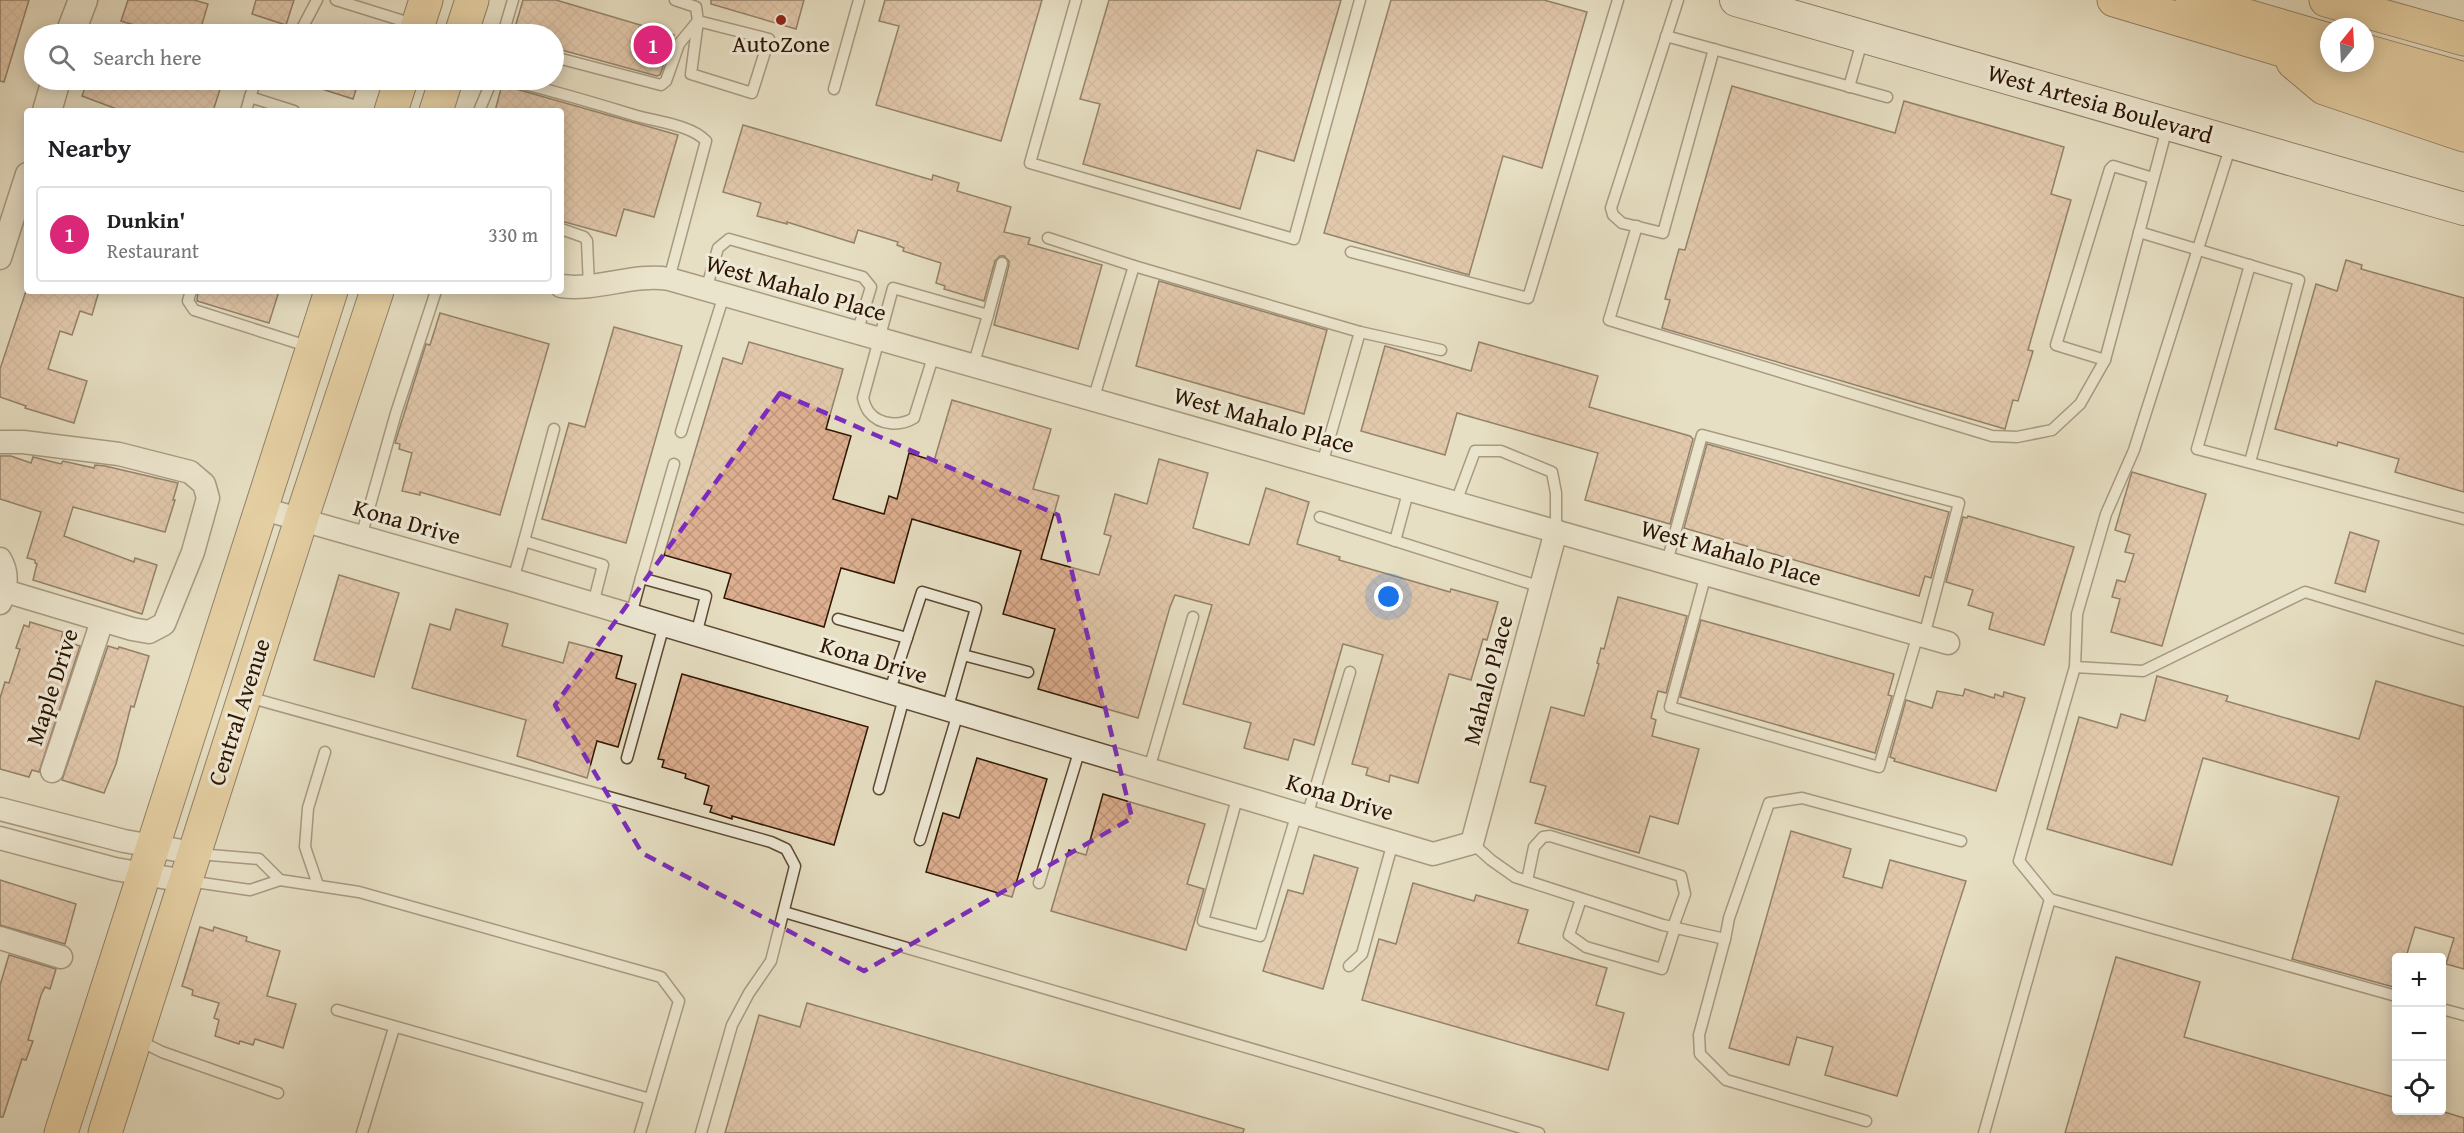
<!DOCTYPE html>
<meta charset="utf-8">
<style>
:root{--surface:#fff;--page:#f6f6f6;--text:#202124;--muted:#757577;--line:#e0e0e0;--accent:#db2777}
body{margin:0;font-family:"Gentium Book Plus",serif;background:var(--page);color:var(--text)}
.controls{position:absolute;right:18px;bottom:18px;display:grid;overflow:hidden;border-radius:6px;box-shadow:0 3px 15px #0003}
.controls button{width:54px;height:54px;display:grid;place-items:center;padding:0;border:0;border-bottom:2px solid var(--line);background:var(--surface);color:var(--text);font:30px sans-serif}
.compass{position:absolute;left:2320px;top:18px;width:54px;height:54px;border-radius:50%;background:var(--surface);box-shadow:0 3px 15px #0003;rotate:18deg}
.you{position:absolute;left:1389px;top:597px;width:21px;height:21px;margin:-15px;border:4px solid #fff;border-radius:50%;background:#1a73e8;box-shadow:0 0 0 9px #1a73e833}
.badge{display:grid;place-items:center;width:39px;height:39px;border-radius:50%;background:var(--accent);color:#fff;font-size:20px;font-weight:700}
.pin{position:absolute;translate:-50% -50%;border:3px solid #fff;box-shadow:0 2px 6px #0006}
.list{margin:0;padding:0;list-style:none}
h2{display:flex;justify-content:space-between;align-items:center;height:78px;margin:0;padding:0 24px;font-size:26px}
h2 small{font-size:20px;font-weight:400;color:var(--muted)}
.list li{display:grid;grid-template-columns:39px 1fr auto;gap:18px;align-items:center;box-sizing:border-box;height:96px;margin:0 12px 12px;padding:0 12px;border:2px solid var(--line);border-radius:6px}
.list b{display:block;font-size:22px;white-space:nowrap}
.list p{margin:0;font-size:20px;white-space:nowrap;color:var(--muted)}
.list em{font-size:20px;font-style:normal;color:var(--muted)}
.icon{flex:none;width:33px;height:33px;fill:none;stroke:currentColor;stroke-width:2;stroke-linecap:round;stroke-linejoin:round}
.map{position:relative;flex:none;width:2464px;height:1133px;overflow:hidden}
.search{position:absolute;background:var(--surface);box-shadow:0 3px 15px #0003;left:24px;top:24px;width:540px;height:66px;display:flex;align-items:center;gap:15px;box-sizing:border-box;padding:0 21px;border-radius:33px;color:var(--muted);font-size:22px}
.panel{position:absolute;background:var(--surface);box-shadow:0 3px 15px #0003;left:24px;top:108px;width:540px;height:186px;border-radius:6px}
.map>svg:first-child{display:block}
.building{fill:url(#building-cross-hatch);stroke:#2d1501;stroke-width:1.5}
.lines{fill:none;stroke-linecap:round;stroke-linejoin:round}
.service-casing{stroke:#5c4832;stroke-width:13}
.minor-casing{stroke:#5c4832;stroke-width:25}
.tertiary-casing{stroke:#5c4832;stroke-width:31}
.secondary-casing{stroke:#2d1501;stroke-width:34}
.primary-casing{stroke:#2d1501;stroke-width:35}
.motorway-casing{stroke:#2d1501;stroke-width:35}
.service{stroke:#efead8;stroke-width:10}
.minor{stroke:#efead8;stroke-width:22}
.tertiary{stroke:#efead8;stroke-width:28}
.secondary{stroke:#efead8;stroke-width:32}
.primary{stroke:#e4c082;stroke-width:33}
.motorway{stroke:#e4c082;stroke-width:33}
.marked{fill:none;stroke:#7b2cbf;stroke-width:4.5;stroke-dasharray:12 8;stroke-linejoin:round}
.poi-dot{fill:#8f2418;stroke:#efead8;stroke-width:2}
.labels{text-anchor:middle;stroke-width:6;stroke-linejoin:round;paint-order:stroke}
.poi-label{font-size:24px;fill:#2d1501;stroke:#efead8}
.street-label{font-size:24px;fill:#2d1501;stroke:#efead8}
</style>
<div class="map">
<svg width="2464" height="1133" viewBox="0 0 2464 1133">
<defs>
<pattern id="building-cross-hatch" width="8" height="8" patternUnits="userSpaceOnUse" patternTransform="scale(1.5)"><rect width="8" height="8" fill="#ddaf90"/><path d="M0 0l8 8M0 8l8-8" fill="none" stroke="#be967a"/></pattern>
</defs>
<rect width="100%" height="100%" fill="#e7dfc3"/>
<filter id="stains"><feTurbulence type="fractalNoise" baseFrequency=".00333" numOctaves="4"/><feColorMatrix values="0 0 0 0 .2 0 0 0 0 .09 0 0 0 0 .02 0 0 0 .5 -.17"/></filter>
<radialGradient id="worn" r=".72"><stop offset=".6" stop-color="#630" stop-opacity="0"/><stop offset="1" stop-color="#630" stop-opacity=".3"/></radialGradient>
<!-- building -->
<g class="building">
<polygon points="0,0 29,0 4,82 0,81"/>
<polygon points="128,0 194,0 208,4 199,34 162,34 121,21"/>
<polygon points="256,0 294,0 286,25 252,14"/>
<polygon points="523,0 556,0 674,35 660,75 657,76 554,48 554,34 513,34"/>
<polygon points="711,0 804,0 796,29 711,4"/>
<polygon points="885,0 1042,0 1001,141 876,105 899,26 879,21"/>
<polygon points="1109,0 1341,0 1294,161 1257,150 1240,209 1083,164 1100,104 1080,99"/>
<polygon points="1391,0 1544,0 1587,12 1542,168 1503,156 1469,275 1324,233"/>
<polygon points="88,80 223,80 213,111 122,111 82,96"/>
<polygon points="303,80 359,80 353,99 303,83"/>
<polygon points="502,85 678,135 654,217 624,209 616,236 561,221 561,111 495,111"/>
<polygon points="1732,86 1895,133 1904,101 2064,147 2051,194 2071,200 2028,350 2033,351 2018,401 2013,400 2005,429 1662,328 1670,300 1665,299 1679,249 1685,250"/>
<polygon points="743,125 932,180 933,175 959,183 957,191 1011,207 1004,232 1030,238 1028,244 1102,265 1078,349 994,325 1009,265 1009,261 1004,256 1000,256 995,261 984,301 944,289 945,286 936,283 941,263 903,251 904,248 897,245 898,242 858,230 854,243 787,222 787,224 757,216 761,203 723,192"/>
<polygon points="2346,260 2362,265 2361,269 2464,298 2464,492 2395,472 2399,459 2338,442 2337,446 2275,429 2316,284 2337,291"/>
<polygon points="1159,281 1327,330 1304,414 1136,366"/>
<polygon points="26,291 99,291 92,315 80,311 72,335 60,331 48,369 87,381 74,423 25,408 26,406 0,397 0,369"/>
<polygon points="198,291 279,291 269,323 197,301"/>
<polygon points="440,313 549,344 500,515 420,492 420,495 402,491 412,453 399,449 400,444 395,443 426,344 430,345"/>
<polygon points="614,327 682,346 626,543 542,519 569,423 585,427"/>
<polygon points="749,342 843,369 826,429 851,436 833,499 884,514 889,496 897,499 909,453 934,461 952,400 1051,429 1033,489 1059,496 1041,559 1099,575 1111,536 1104,534 1115,494 1147,504 1159,459 1208,473 1193,528 1249,545 1266,488 1309,502 1297,544 1340,557 1339,560 1450,592 1451,589 1498,602 1487,640 1483,639 1471,680 1449,674 1418,783 1390,775 1389,782 1366,775 1368,768 1352,764 1383,655 1343,644 1314,745 1294,739 1288,760 1244,748 1251,723 1183,704 1212,605 1175,595 1170,607 1138,718 1038,689 1055,629 1003,614 1021,551 912,519 894,583 841,568 824,627 724,598 731,574 664,555 723,358 742,364"/>
<polygon points="1479,342 1598,376 1589,407 1690,436 1693,439 1670,524 1585,500 1598,453 1457,413 1445,455 1361,431 1385,346 1471,371"/>
<polygon points="1707,444 1949,512 1931,578 1925,576 1919,596 1684,528"/>
<polygon points="0,456 11,456 31,463 33,457 61,464 63,461 94,468 95,465 105,466 178,483 173,500 175,500 165,532 73,507 64,536 134,562 135,558 157,565 142,614 33,580 37,564 35,563 35,560 27,558 41,512 0,499"/>
<polygon points="2132,472 2206,494 2162,646 2111,632 2120,599 2112,597 2117,580 2125,582 2134,554 2125,552 2130,535 2115,530"/>
<polygon points="1968,516 2074,547 2044,645 1989,629 1993,613 1968,605 1973,590 1946,582 1963,517 1967,518"/>
<polygon points="2350,532 2379,541 2365,592 2335,583"/>
<polygon points="339,575 399,593 374,677 314,660"/>
<polygon points="1618,597 1687,616 1666,693 1658,691 1651,718 1656,720 1652,736 1699,749 1678,824 1650,816 1639,853 1535,823 1546,786 1530,782 1551,707 1584,716 1599,664 1597,663 1601,648 1604,649"/>
<polygon points="456,609 508,624 502,646 563,663 569,642 622,656 616,678 636,684 618,747 597,741 587,778 517,756 526,720 412,688 430,624 450,630"/>
<polygon points="1701,620 1894,674 1888,695 1892,696 1875,753 1680,697"/>
<polygon points="30,622 63,632 61,640 80,646 39,772 32,770 29,777 0,769 0,698 5,682 9,683 20,649 16,648 24,625 29,627"/>
<polygon points="108,646 118,649 119,647 149,656 134,707 131,706 116,764 104,793 62,780"/>
<polygon points="682,674 868,727 834,845 732,816 732,819 710,812 712,806 704,804 709,786 685,778 686,774 662,767 664,760 658,759"/>
<polygon points="2157,676 2228,696 2226,701 2359,739 2376,681 2464,707 2464,969 2446,964 2454,938 2415,927 2406,957 2397,957 2397,988 2292,959 2339,797 2203,758 2172,865 2047,829 2079,717 2117,728 2121,714 2145,721"/>
<polygon points="1965,689 1994,698 1995,694 2003,697 2004,692 2025,698 1996,791 1894,761 1895,759 1890,757 1906,700 1932,708 1937,691 1963,696"/>
<polygon points="977,758 1047,779 1012,897 926,872 943,813 959,818"/>
<polygon points="1103,794 1205,824 1187,884 1204,889 1186,950 1051,911 1069,850 1086,855"/>
<polygon points="1791,831 1851,849 1843,877 1882,888 1890,860 1966,881 1897,1096 1825,1075 1833,1047 1797,1037 1789,1065 1729,1048"/>
<polygon points="1314,855 1358,868 1323,989 1263,971 1288,890 1303,894"/>
<polygon points="0,880 76,904 65,944 0,925"/>
<polygon points="1413,883 1474,901 1476,895 1528,910 1518,943 1607,968 1596,1005 1624,1013 1608,1070 1362,1000 1379,939 1396,944"/>
<polygon points="200,927 213,931 214,927 247,937 246,941 280,951 267,996 296,1004 283,1048 255,1039 253,1045 240,1041 239,1044 215,1036 219,1020 214,1018 219,1003 192,995 193,990 182,986"/>
<polygon points="9,955 56,969 50,989 45,987 41,995 28,1040 33,1041 26,1060 22,1059 3,1117 0,1117 0,985"/>
<polygon points="2116,957 2200,982 2184,1037 2397,1098 2397,1110 2438,1110 2464,1118 2464,1133 2065,1133"/>
<polygon points="807,1003 1244,1129 1243,1133 725,1133 759,1015 800,1027"/>
</g>
<g class="lines">
<!-- service casing -->
<g class="service-casing">
<g id="service">
<polyline points="336,0 413,24"/>
<polyline points="675,0 696,7 698,21 691,74 752,93 769,39 698,21"/>
<polyline points="1076,0 1030,163 1294,239 1360,0"/>
<polyline points="1678,0 1611,208 1613,215 1622,223 1663,233 1714,49"/>
<polyline points="299,34 317,0"/>
<polyline points="503,34 513,0"/>
<polyline points="1666,36 1887,97"/>
<polyline points="554,57 661,85 666,81 679,44 697,22"/>
<polyline points="256,80 250,97 294,111"/>
<path d="M508 80C552 90 594 103 637 116 658 122 691 125 706 141L669 279"/>
<polyline points="1849,87 1863,38"/>
<polyline points="834,89 859,0"/>
<polyline points="246,111 250,97"/>
<polyline points="479,111 492,80"/>
<polyline points="1637,226 1609,320 1992,436 2017,437 2052,430 2080,404 2105,360 2167,128"/>
<polyline points="561,229 584,237 587,241 589,286"/>
<polyline points="2139,232 2299,280 2250,462"/>
<polyline points="1048,238 1134,266"/>
<polyline points="1351,252 1528,298 1618,0"/>
<polyline points="2250,265 2197,449 2464,519"/>
<polyline points="706,290 718,248 729,239 863,277 871,287 857,333"/>
<polyline points="191,291 188,301 194,310 310,347"/>
<polyline points="988,315 1002,263"/>
<polyline points="1360,332 1441,350"/>
<path d="M934 354 914 418C901 426 880 426 869 412 866 408 864 402 863 398L893 288 988 315 973 366"/>
<polyline points="2105,360 2056,345 2110,169 2113,166 2153,178"/>
<polyline points="1093,400 1134,266 1360,332 1322,464"/>
<polyline points="681,432 724,295"/>
<polyline points="1456,502 1475,451 1501,451 1552,472 1556,493 1556,531"/>
<polyline points="1320,517 1541,587"/>
<polyline points="361,537 396,413 436,291"/>
<polyline points="524,541 554,429"/>
<polyline points="1395,541 1409,489"/>
<polyline points="1667,562 1702,435 1959,503 1924,636"/>
<polyline points="1706,574 1670,707 1879,767 1918,634"/>
<polyline points="641,578 674,464"/>
<polyline points="513,580 524,541 603,565 593,604"/>
<polyline points="631,615 641,578 706,596 696,635"/>
<polyline points="838,619 907,638"/>
<polyline points="963,655 1028,672"/>
<polyline points="2075,667 2077,614 2106,514 2134,450 2231,145"/>
<polyline points="889,693 922,592 976,608 947,710"/>
<polyline points="248,697 771,842 786,849 795,866 771,961 749,993 732,1025 701,1133"/>
<polyline points="627,758 664,625"/>
<polyline points="1149,769 1193,617"/>
<polyline points="879,789 904,698"/>
<polyline points="1238,795 1203,921 1260,936 1297,813"/>
<polyline points="1307,816 1350,672"/>
<polyline points="920,840 958,713"/>
<polyline points="1472,843 1491,860 1515,877 1663,925 1725,939 1699,1035 1700,1054 1726,1080 1866,1121"/>
<polyline points="280,880 359,892 661,977 679,1001 640,1133"/>
<polyline points="188,881 250,890 280,880 259,859 198,854"/>
<polyline points="1527,881 1534,847 1543,837 1550,836 1681,876 1685,894 1673,927"/>
<polyline points="1039,883 1080,749"/>
<polyline points="318,885 305,847 308,808 325,752"/>
<polyline points="1581,899 1569,935 1586,947 1662,969 1675,928"/>
<polyline points="2050,899 2019,861 2075,667 2143,671 2305,592 2464,640"/>
<polyline points="784,912 1539,1133"/>
<polyline points="1725,939 1729,918 1769,803 1802,798 1961,841"/>
<polyline points="1349,966 1362,954 1393,842"/>
<polyline points="2442,1009 2464,1015"/>
<polyline points="337,1010 650,1099"/>
<polyline points="138,1040 162,1052 278,1093"/>
<polyline points="362,1133 394,1028"/>
<polyline points="1984,1133 2050,899 2396,996"/>
</g>
</g>
<!-- minor casing -->
<g class="minor-casing">
<g id="minor">
<polyline points="0,258 27,174"/>
<path d="M561 286C597 291 634 273 669 279L1948 643"/>
<polyline points="0,442 23,442 119,454 190,472 204,484 208,498 193,552 164,624 149,632 132,629 5,591"/>
<polyline points="260,508 513,580 1433,854 1472,843 1556,531"/>
<path d="M0 559C9 574 6 587 0 603"/>
<polyline points="52,771 102,621"/>
<polyline points="0,809 124,841 194,853"/>
<polyline points="0,838 115,869 185,881"/>
<polyline points="0,938 61,957"/>
</g>
</g>
<!-- tertiary casing -->
<g class="tertiary-casing">
<g id="tertiary">
<polyline points="70,34 83,0"/>
<polyline points="47,111 56,80"/>
</g>
</g>
<!-- secondary casing -->
<g class="secondary-casing">
<polyline id="secondary" points="1736,0 2464,209"/>
</g>
<!-- primary casing -->
<g class="primary-casing">
<g id="primary">
<polyline points="415,34 426,0"/>
<polyline points="461,34 472,0"/>
<polyline points="391,111 401,80"/>
<polyline points="436,111 446,80"/>
<polyline points="61,1133 331,291"/>
<polyline points="105,1133 301,520 377,291"/>
</g>
</g>
<!-- motorway casing -->
<g class="motorway-casing">
<g id="motorway">
<polyline points="2114,0 2464,104"/>
<polyline points="2192,0 2329,40"/>
<polyline points="2326,0 2464,39"/>
<polyline points="2365,51 2464,79"/>
<polyline points="2293,62 2324,88 2464,135"/>
</g>
</g>
<!-- service -->
<use href="#service" class="service"/>
<!-- minor -->
<use href="#minor" class="minor"/>
<!-- tertiary -->
<use href="#tertiary" class="tertiary"/>
<!-- secondary -->
<use href="#secondary" class="secondary"/>
<!-- primary -->
<use href="#primary" class="primary"/>
<!-- motorway -->
<use href="#motorway" class="motorway"/>
</g>
<!-- marked area -->
<path d="M0 0H2464V1133H0ZM780 393 1058 515 1132 818 864 971 642 853 555 705Z" fill="#e7dfc3" fill-opacity=".55" fill-rule="evenodd"/>
<path class="marked" d="M780 393 1058 515 1132 818 864 971 642 853 555 705Z"/>
<!-- markers -->
<circle class="poi-dot" cx="781" cy="20" r="6"/>
<g class="labels">
<!-- poi labels -->
<g class="poi-label">
<text x="781" y="52">AutoZone</text>
</g>
<!-- street labels -->
<g class="street-label">
<text transform="translate(2100 104) rotate(16)" y="8">West Artesia Boulevard</text>
<text transform="translate(796 288) rotate(16)" y="8">West Mahalo Place</text>
<text transform="translate(1264 420) rotate(16)" y="8">West Mahalo Place</text>
<text transform="translate(407 522) rotate(16)" y="8">Kona Drive</text>
<text transform="translate(1731 553) rotate(16)" y="8">West Mahalo Place</text>
<text transform="translate(874 660) rotate(17)" y="8">Kona Drive</text>
<text transform="translate(1488 680) rotate(-75)" y="8">Mahalo Place</text>
<text transform="translate(52 687) rotate(-72)" y="8">Maple Drive</text>
<text transform="translate(239 712) rotate(-72)" y="8">Central Avenue</text>
<text transform="translate(1340 797) rotate(17)" y="8">Kona Drive</text>
</g>
</g>
<rect width="100%" height="100%" filter="url(#stains)"/>
<rect width="100%" height="100%" fill="url(#worn)"/>
</svg>
<div class="controls">
<button>+</button>
<button>−</button>
<button><svg class="icon" aria-label="locate" viewBox="0 0 24 24"><circle cx="12" cy="12" r="6"/><path d="M12 2v4M12 18v4M2 12h4M18 12h4"/></svg></button>
</div>
<svg class="compass" viewBox="-18 -18 36 36"><path d="M0-13l5 13h-10z" fill="#e53935"/><path d="M0 13l5-13h-10z" fill="#757577"/></svg>
<div class="you"></div>
<div class="pin badge" style="left:653px;top:45px">1</div>
<div class="search"><svg class="icon" aria-label="search" viewBox="0 0 24 24"><circle cx="10" cy="10" r="6"/><path d="M15 15l6 6"/></svg>Search here</div>
<section class="panel">
<h2>Nearby<small></small></h2>
<ul class="list">
<li><span class="badge">1</span><div><b>Dunkin'</b><p>Restaurant</p></div><em>330 m</em></li>
</ul>
</section>
</div>
